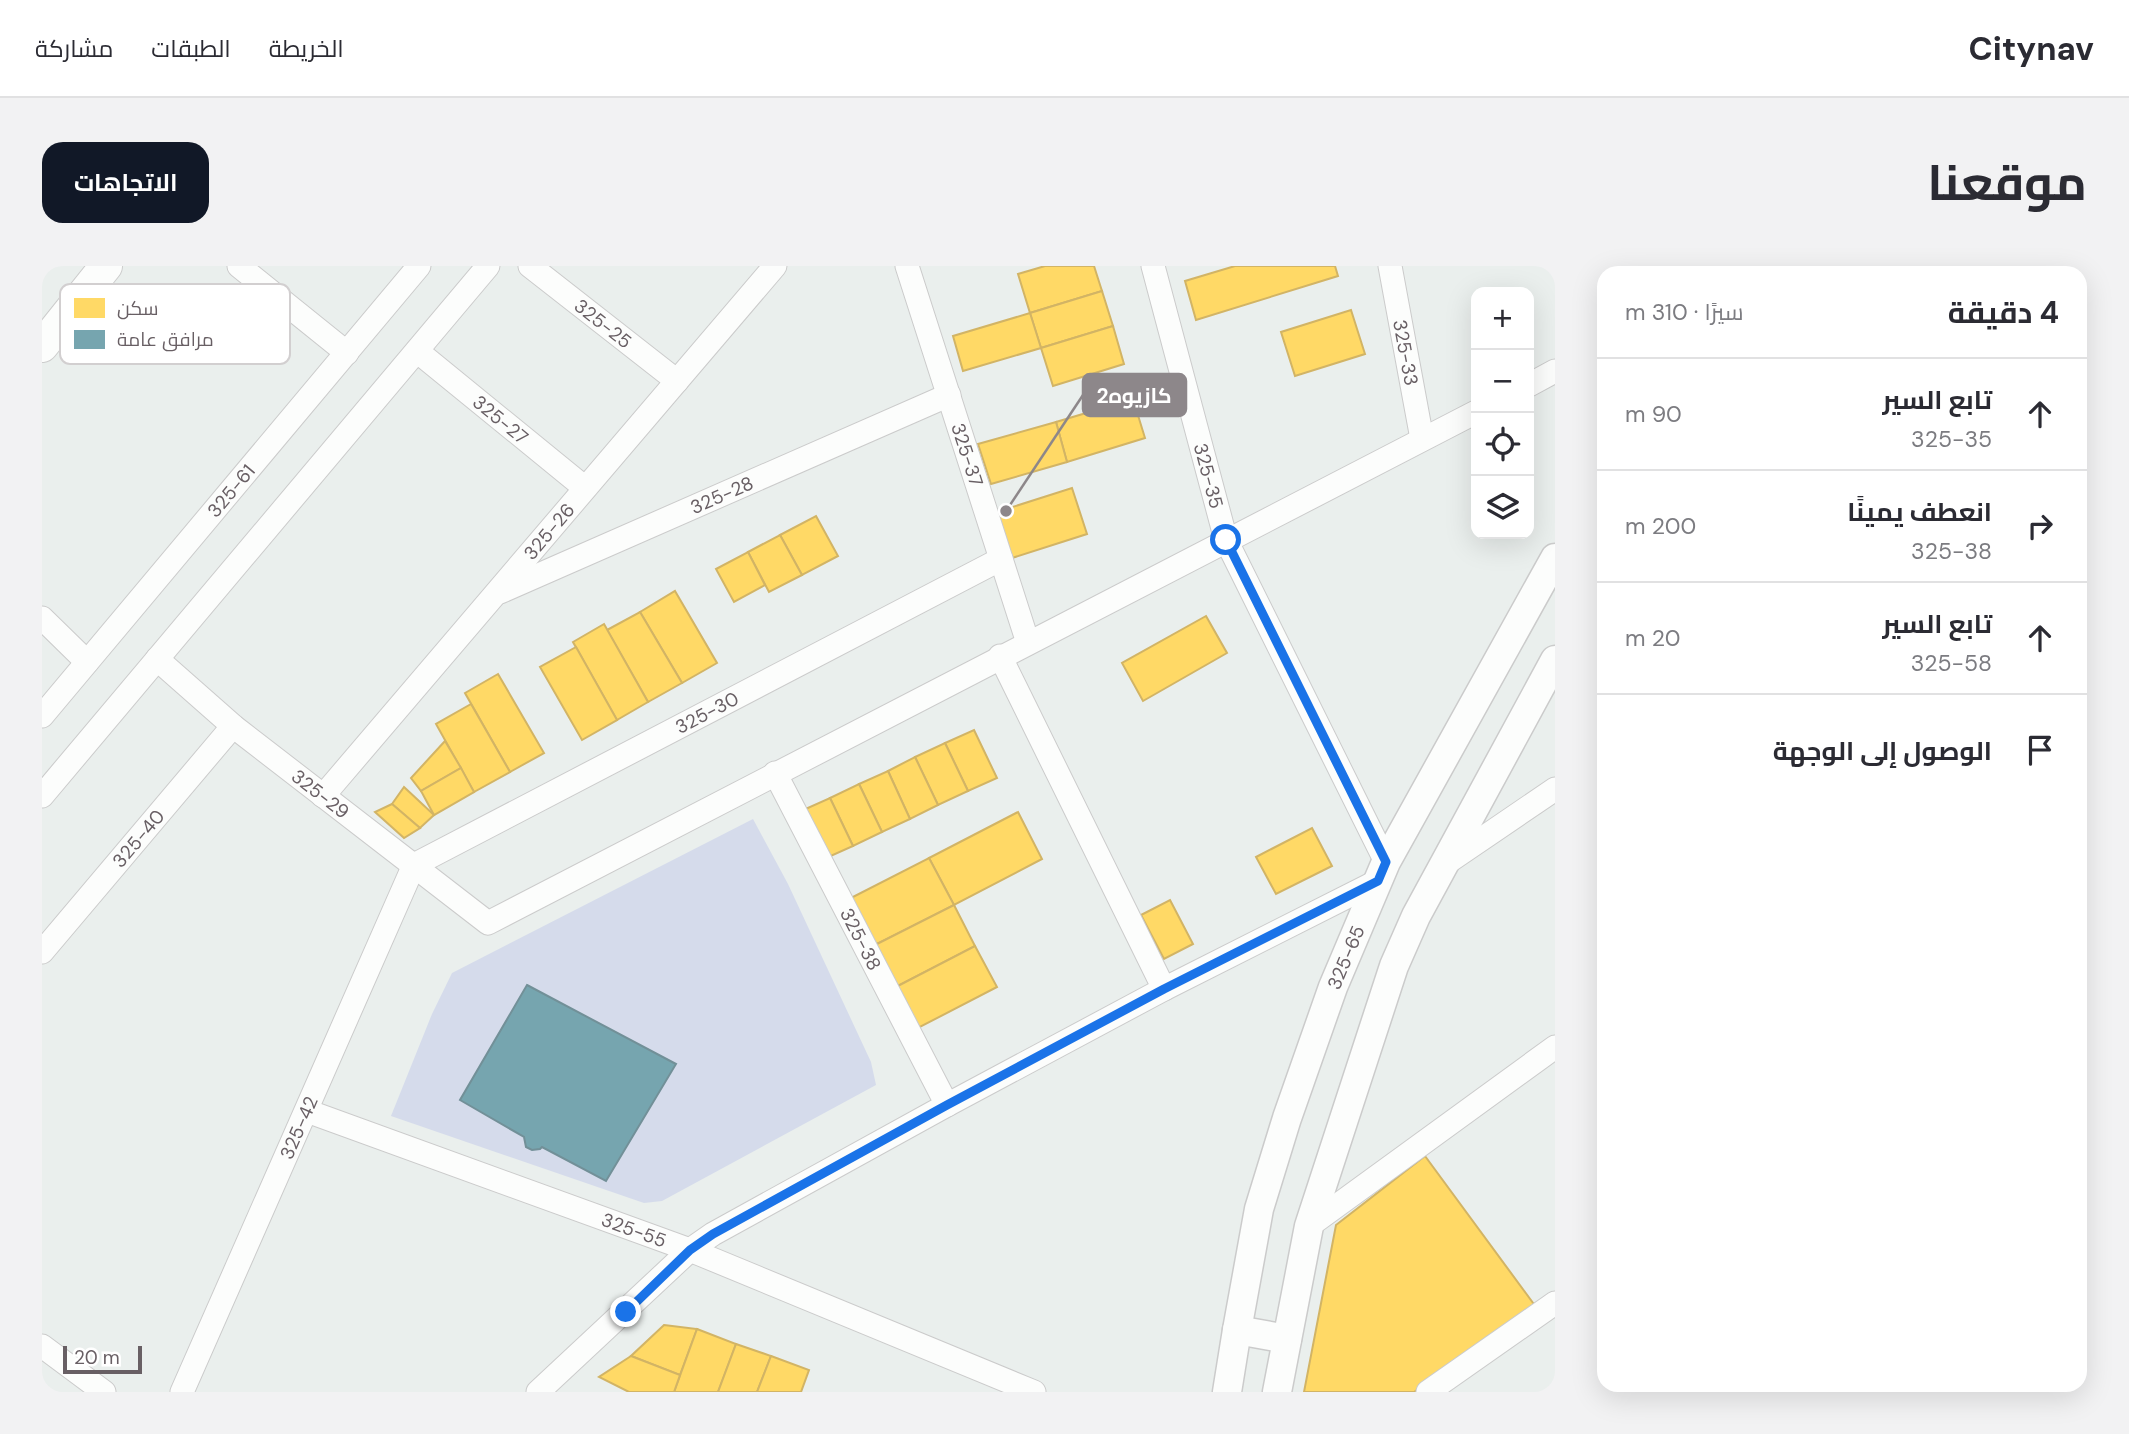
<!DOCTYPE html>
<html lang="ar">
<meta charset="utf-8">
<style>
:root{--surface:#fff;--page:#f2f2f3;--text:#2b2b33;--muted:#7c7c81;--line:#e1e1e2;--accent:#111827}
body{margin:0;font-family:"DM Sans",Cairo,sans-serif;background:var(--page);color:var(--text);direction:rtl}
.controls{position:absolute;right:21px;top:21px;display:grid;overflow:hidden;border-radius:14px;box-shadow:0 7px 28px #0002}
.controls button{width:63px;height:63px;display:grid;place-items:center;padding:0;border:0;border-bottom:2px solid var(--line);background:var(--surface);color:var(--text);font:35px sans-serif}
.scale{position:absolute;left:21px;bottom:18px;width:79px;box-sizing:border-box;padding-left:7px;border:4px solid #685f64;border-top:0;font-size:19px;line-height:24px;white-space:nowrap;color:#685f64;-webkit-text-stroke:5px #fff;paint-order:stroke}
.stop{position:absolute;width:21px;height:21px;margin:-16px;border:5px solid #1a73e8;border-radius:50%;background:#fff}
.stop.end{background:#1a73e8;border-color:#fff;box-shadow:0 2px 7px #0008}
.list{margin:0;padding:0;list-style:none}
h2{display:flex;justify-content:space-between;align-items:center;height:91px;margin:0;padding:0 28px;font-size:30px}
h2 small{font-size:23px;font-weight:400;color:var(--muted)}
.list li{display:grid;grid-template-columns:46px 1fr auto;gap:21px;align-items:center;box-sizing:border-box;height:112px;padding:0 28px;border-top:2px solid var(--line)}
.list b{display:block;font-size:26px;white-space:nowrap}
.list p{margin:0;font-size:23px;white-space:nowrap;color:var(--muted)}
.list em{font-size:23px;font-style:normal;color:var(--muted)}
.icon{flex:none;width:38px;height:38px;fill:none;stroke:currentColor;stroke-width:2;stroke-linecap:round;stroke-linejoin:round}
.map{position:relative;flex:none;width:1513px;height:1126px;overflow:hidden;direction:ltr;border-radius:21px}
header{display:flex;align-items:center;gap:42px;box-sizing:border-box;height:98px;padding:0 35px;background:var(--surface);border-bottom:2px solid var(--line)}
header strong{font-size:33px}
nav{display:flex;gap:38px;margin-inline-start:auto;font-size:24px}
.intro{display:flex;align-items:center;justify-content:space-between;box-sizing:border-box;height:168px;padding:0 42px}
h1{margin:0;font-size:49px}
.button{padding:18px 32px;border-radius:21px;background:var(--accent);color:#fff;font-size:24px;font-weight:700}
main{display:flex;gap:42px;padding:0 42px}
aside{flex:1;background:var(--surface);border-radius:21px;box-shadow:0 7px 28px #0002}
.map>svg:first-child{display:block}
.green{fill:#d5dbeb}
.homes{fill:#ffd966;stroke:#d2b465;stroke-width:2}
.public{fill:#76a5af;stroke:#729098;stroke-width:2}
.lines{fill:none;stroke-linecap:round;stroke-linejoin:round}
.minor-casing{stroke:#cbcbcb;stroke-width:25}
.tertiary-casing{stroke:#cbcbcb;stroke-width:31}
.secondary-casing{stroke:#ccc;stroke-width:34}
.minor{stroke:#fcfdfc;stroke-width:23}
.tertiary{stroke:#fcfdfc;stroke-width:28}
.secondary{stroke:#fcfdfc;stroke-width:32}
.route{stroke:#1a73e8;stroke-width:9}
.labels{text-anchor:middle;stroke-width:7;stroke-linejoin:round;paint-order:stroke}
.street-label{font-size:19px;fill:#685f64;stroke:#fff}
.key{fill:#fff;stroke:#d2cfd0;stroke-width:2}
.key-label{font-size:19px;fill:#685f64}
.leader{fill:none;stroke:#8d878a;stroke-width:2.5}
.callout-dot{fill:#8d878a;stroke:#fff;stroke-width:2.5}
.callout{fill:#8d878a;stroke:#8d878a;stroke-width:2.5}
.callout-label{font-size:21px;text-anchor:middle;font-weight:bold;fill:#fff}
</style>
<header>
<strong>Citynav</strong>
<nav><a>الخريطة</a><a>الطبقات</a><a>مشاركة</a></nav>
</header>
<div class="intro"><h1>موقعنا</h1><a class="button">الاتجاهات</a></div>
<main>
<aside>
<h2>4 دقيقة<small>سيرًا · 310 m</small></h2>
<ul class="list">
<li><svg class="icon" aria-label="ahead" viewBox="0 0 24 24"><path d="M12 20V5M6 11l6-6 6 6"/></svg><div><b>تابع السير</b><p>325-35</p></div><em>90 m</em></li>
<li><svg class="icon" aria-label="right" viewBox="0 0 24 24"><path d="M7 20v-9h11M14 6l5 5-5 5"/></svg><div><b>انعطف يمينًا</b><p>325-38</p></div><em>200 m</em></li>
<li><svg class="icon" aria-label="ahead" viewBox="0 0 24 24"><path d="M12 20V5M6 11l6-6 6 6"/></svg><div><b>تابع السير</b><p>325-58</p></div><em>20 m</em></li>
<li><svg class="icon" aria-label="arrive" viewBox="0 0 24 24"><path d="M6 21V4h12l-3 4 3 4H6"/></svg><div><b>الوصول إلى الوجهة</b></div></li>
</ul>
</aside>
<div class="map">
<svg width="1513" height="1126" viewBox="0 0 1513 1126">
<rect width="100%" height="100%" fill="#eaefed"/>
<!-- green -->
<polygon class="green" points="711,553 746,618 829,796 834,819 620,935 602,937 349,850 390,748 410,707"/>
<!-- homes -->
<g class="homes">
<polygon points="1003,0 1052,0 1060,25 988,47 976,8"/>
<polygon points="1193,0 1293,0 1296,10 1154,54 1143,15"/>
<polygon points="1060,25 1071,60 999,82 988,47"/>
<polygon points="1309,44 1323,88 1253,110 1239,66"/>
<polygon points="988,47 999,82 921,105 911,70"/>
<polygon points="1071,60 1082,98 1011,120 999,82"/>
<polygon points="1091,133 1103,172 1025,196 1014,156"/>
<polygon points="1014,156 1025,196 949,218 936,178"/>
<polygon points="1030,222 1045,268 970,292 955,246"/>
<polygon points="774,250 796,290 760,309 738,269"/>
<polygon points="738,269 760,309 727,326 706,286"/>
<polygon points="706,286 723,319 692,336 674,303"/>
<polygon points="633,325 675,397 640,417 598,346"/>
<polygon points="598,346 640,417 606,436 565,364"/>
<polygon points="1164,350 1185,387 1101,435 1080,397"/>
<polygon points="562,358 606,436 575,454 531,376"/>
<polygon points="534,381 575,454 540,474 498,401"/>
<polygon points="456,408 502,487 468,506 423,427"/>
<polygon points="429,438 468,506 432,526 394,458"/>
<polygon points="932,464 955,512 926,525 903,477"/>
<polygon points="403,475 419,502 379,525 369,512"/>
<polygon points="903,477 926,525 896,539 873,491"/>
<polygon points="873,491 896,539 868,553 846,505"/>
<polygon points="419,502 432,526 392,549 379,525"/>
<polygon points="846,505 868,553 840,566 817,518"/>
<polygon points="817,518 840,566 811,580 788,532"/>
<polygon points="362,521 392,549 378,562 350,538"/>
<polygon points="788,532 811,580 782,593 759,545"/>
<polygon points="350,538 378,562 362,572 333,546"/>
<polygon points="976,546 1000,593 912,639 887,592"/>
<polygon points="1270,562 1290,600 1234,628 1214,591"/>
<polygon points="887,592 912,639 829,681 805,634"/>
<polygon points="1128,634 1151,678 1122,693 1099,649"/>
<polygon points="912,639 933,680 850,723 829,681"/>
<polygon points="933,680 955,721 872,764 850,723"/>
<polygon points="1383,890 1494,1041 1372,1126 1262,1126 1294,959"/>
<polygon points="622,1059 655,1063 638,1109 589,1090"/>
<polygon points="655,1063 694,1078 676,1126 632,1126"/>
<polygon points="694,1078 729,1090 715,1126 676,1126"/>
<polygon points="589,1090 638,1109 632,1126 587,1126 557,1111"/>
<polygon points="729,1090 767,1104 759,1126 715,1126"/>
</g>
<!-- public -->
<polygon class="public" points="485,719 634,798 564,915 500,881 498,883 490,884 484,881 482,871 418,834"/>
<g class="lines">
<!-- minor casing -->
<g class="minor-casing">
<g id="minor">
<polyline points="197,0 305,87"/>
<path id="s1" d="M488 0 635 115"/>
<path id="s2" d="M865 0 986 377"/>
<path id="s3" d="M1111 0 1184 274 1344 596"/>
<path id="s4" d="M1348 0 1380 173"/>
<path id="s5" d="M375 85 543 222"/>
<polyline points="1487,119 1513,105"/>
<path id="s6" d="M458 326 907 129"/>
<polyline points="0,352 45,396"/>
<polyline points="958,390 1122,723"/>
<path id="s7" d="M115 393 191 460 446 657 1434 146"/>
<path id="s8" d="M0 450 377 0"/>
<path id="s9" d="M733 507 905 839"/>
<polyline points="0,530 446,0"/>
<path id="s10" d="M281 530 733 0"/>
<polyline points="1403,598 1513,523"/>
<path id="s11" d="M0 686 191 460"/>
<path id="s12" d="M265 845 648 984 992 1126"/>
<polyline points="1267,960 1513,781"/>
<polyline points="0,1080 62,1126"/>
<path id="s13" d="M140 1126 372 599 959 293"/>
<polyline points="496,1126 648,984 671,968 905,839 1122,723 1336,615"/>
<polyline points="1386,1126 1513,1037"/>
</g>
</g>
<!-- tertiary casing -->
<g class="tertiary-casing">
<g id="tertiary">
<polyline points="1195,1064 1245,1073"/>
<path id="s14" d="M1185 1126 1195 1064 1217 943 1245 852 1291 721 1344 596 1513 292"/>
<polyline points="1235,1126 1267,960 1352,700 1374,650 1513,394"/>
</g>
</g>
<!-- secondary casing -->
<g class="secondary-casing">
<polyline id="secondary" points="0,80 64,0"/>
</g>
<!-- minor -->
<use href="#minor" class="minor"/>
<!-- tertiary -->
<use href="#tertiary" class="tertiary"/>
<!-- secondary -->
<use href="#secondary" class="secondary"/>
</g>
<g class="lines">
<!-- route -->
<polyline class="route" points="584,1046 648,984 671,968 905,839 1122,723 1336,615 1344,596 1184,274"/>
</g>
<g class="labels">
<!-- street labels -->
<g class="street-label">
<text dy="7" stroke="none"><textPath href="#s1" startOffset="93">325-25</textPath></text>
<text dy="7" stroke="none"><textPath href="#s4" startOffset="88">325-33</textPath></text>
<text dy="7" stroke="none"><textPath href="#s5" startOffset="108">325-27</textPath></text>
<text dy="7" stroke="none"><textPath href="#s2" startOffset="198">325-37</textPath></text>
<text dy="7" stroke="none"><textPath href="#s3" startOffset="217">325-35</textPath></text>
<text dy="7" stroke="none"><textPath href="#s8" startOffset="294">325-61</textPath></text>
<text dy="7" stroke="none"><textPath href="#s6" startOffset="242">325-28</textPath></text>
<text dy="7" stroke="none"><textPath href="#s10" startOffset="348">325-26</textPath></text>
<text dy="7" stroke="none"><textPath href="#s13" startOffset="906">325-30</textPath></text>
<text dy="7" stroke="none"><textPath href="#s7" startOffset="212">325-29</textPath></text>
<text dy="7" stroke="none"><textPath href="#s11" startOffset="149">325-40</textPath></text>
<text dy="7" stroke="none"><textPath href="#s9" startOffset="187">325-38</textPath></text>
<text dy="7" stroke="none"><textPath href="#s14" startOffset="452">325-65</textPath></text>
<text dy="7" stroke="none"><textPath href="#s13" startOffset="289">325-42</textPath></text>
<text dy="7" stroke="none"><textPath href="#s12" startOffset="348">325-55</textPath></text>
</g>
</g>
<!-- legend -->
<rect x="18" y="18" width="230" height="80" rx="10" class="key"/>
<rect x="32" y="32" width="31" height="20" fill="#ffd966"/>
<rect x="32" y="64" width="31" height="19" fill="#76a5af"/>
<g class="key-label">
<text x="75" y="49">سكن</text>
<text x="75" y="80">مرافق عامة</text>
</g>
<!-- callouts -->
<path class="leader" d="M964 245L1041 129"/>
<circle class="callout-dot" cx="964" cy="245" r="7"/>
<rect class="callout" x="1041" y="108" width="103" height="42" rx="7"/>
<g class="callout-label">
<text x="1092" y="137">كازيوه2</text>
</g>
</svg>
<div class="controls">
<button>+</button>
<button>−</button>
<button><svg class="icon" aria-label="locate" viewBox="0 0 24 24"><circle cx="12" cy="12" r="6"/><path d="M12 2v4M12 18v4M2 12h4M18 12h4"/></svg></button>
<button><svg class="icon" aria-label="layers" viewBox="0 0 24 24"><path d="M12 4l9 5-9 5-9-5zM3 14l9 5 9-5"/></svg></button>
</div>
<div class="scale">20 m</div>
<div class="stop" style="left:1184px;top:274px"></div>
<div class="stop end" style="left:584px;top:1046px"></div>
</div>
</main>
